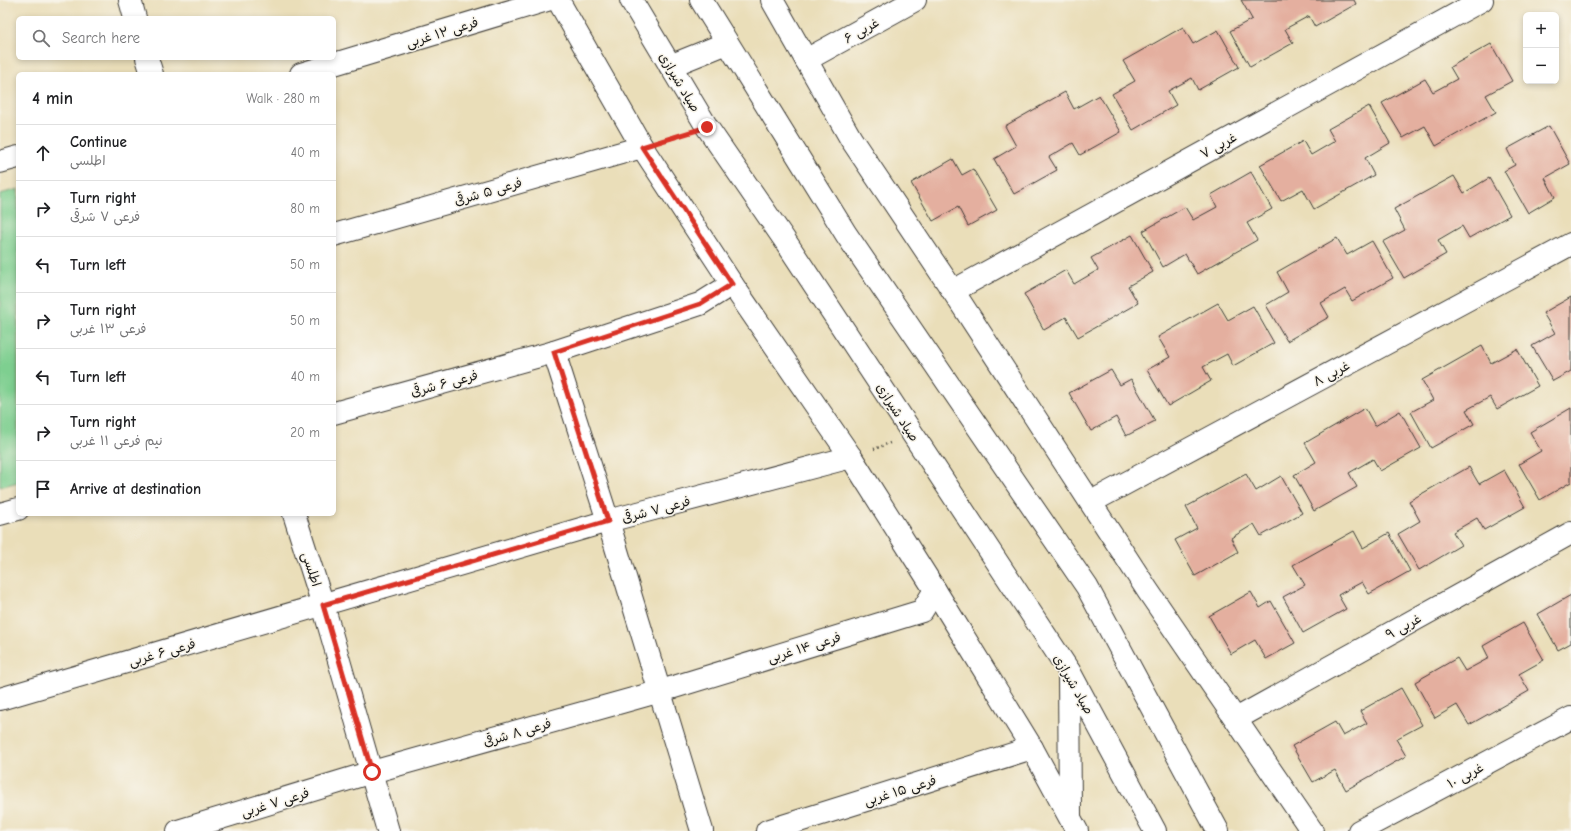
<!DOCTYPE html>
<meta charset="utf-8">
<style>
:root{--surface:#fff;--page:#f6f6f6;--text:#202124;--muted:#757577;--line:#e0e0e0}
body{margin:0;font-family:"Comic Neue","Playpen Sans Arabic",sans-serif;background:var(--page);color:var(--text)}
.controls{position:absolute;right:12px;top:12px;display:grid;overflow:hidden;border-radius:6px;box-shadow:0 2px 6px #0003}
.controls button{width:36px;height:36px;display:grid;place-items:center;padding:0;border:0;border-bottom:1px solid var(--line);background:var(--surface);color:var(--text);font:20px sans-serif}
.stop{position:absolute;width:12px;height:12px;margin:-9px;border:3px solid #d93025;border-radius:50%;background:#fff}
.stop.end{background:#d93025;border-color:#fff;box-shadow:0 1px 4px #0008}
.list{margin:0;padding:0;list-style:none}
h2{display:flex;justify-content:space-between;align-items:center;height:52px;margin:0;padding:0 16px;font-size:17px}
h2 small{font-size:13px;font-weight:400;color:var(--muted)}
.list li{display:grid;grid-template-columns:26px 1fr auto;gap:12px;align-items:center;box-sizing:border-box;height:56px;padding:0 16px;border-top:1px solid var(--line)}
.list b{display:block;font-size:15px;white-space:nowrap}
.list p{margin:0;font-size:13px;white-space:nowrap;color:var(--muted)}
.list em{font-size:13px;font-style:normal;color:var(--muted)}
.icon{flex:none;width:22px;height:22px;fill:none;stroke:currentColor;stroke-width:2;stroke-linecap:round;stroke-linejoin:round}
.map{position:relative;flex:none;width:1571px;height:831px;overflow:hidden}
.search{position:absolute;background:var(--surface);box-shadow:0 2px 6px #0003;left:16px;top:16px;width:320px;height:44px;display:flex;align-items:center;gap:10px;box-sizing:border-box;padding:0 14px;border-radius:6px;color:var(--muted);font-size:15px}
.panel{position:absolute;background:var(--surface);box-shadow:0 2px 6px #0003;left:16px;top:72px;width:320px;height:444px;border-radius:6px}
.map>svg:first-child{display:block}
.green{fill:#7ecf90;stroke:#4d7656}
.building{fill:#e4af9f}
.lines{fill:none;stroke-linecap:round;stroke-linejoin:round}
.minor-casing{stroke:#3b3934;stroke-width:24}
.major-casing{stroke:#3b3934;stroke-width:24}
.path{stroke:#3b3934;stroke-width:2.5;stroke-dasharray:1 3;stroke-linecap:butt}
.minor{stroke:#fff;stroke-width:22}
.major{stroke:#fff;stroke-width:22}
.route{stroke:#d93025;stroke-width:5}
.labels{text-anchor:middle;stroke-width:3;stroke-linejoin:round;paint-order:stroke}
.street-label{font-size:13px;fill:#1c1c1c;stroke:#f7f3e8}
</style>
<div class="map">
<svg width="1571" height="831" viewBox="0 0 1571 831">
<rect width="100%" height="100%" fill="#f7f3e8"/>
<filter id="ink" filterUnits="userSpaceOnUse"><feTurbulence type="fractalNoise" baseFrequency=".025" numOctaves="2"/><feDisplacementMap in="SourceGraphic" scale="8" xChannelSelector="R" yChannelSelector="G"/><feConvolveMatrix kernelMatrix="1 2 1 2 8 2 1 2 1" color-interpolation-filters="sRGB"/></filter>
<filter id="wash" filterUnits="userSpaceOnUse"><feTurbulence type="fractalNoise" baseFrequency=".012" numOctaves="4" result="noise"/><feDisplacementMap in="SourceGraphic" scale="16" xChannelSelector="R" yChannelSelector="G"/><feGaussianBlur stdDeviation="0.9" result="paint"/><feColorMatrix in="noise" values="0 0 0 0 0 0 0 0 0 0 0 0 0 0 0 0 0 1.4 0 .05"/><feComposite in="paint" operator="in"/></filter>
<g filter="url(#wash)">
<rect width="100%" height="100%" fill="#eadeb9"/>
<!-- green -->
<polygon class="green" points="18,189 18,482 0,487 0,194"/>
<g id="blocks">
<!-- building -->
<g class="building">
<polygon points="1241,0 1354,0 1356,4 1315,27 1309,16 1285,29 1293,43 1250,67 1230,31 1252,19"/>
<polygon points="1183,27 1193,44 1218,30 1239,67 1198,90 1192,78 1168,91 1176,105 1133,130 1112,94 1135,81 1123,61"/>
<polygon points="1491,44 1512,81 1486,95 1496,112 1436,146 1425,126 1403,138 1382,103 1425,79 1433,92 1457,79 1450,67"/>
<polygon points="1065,92 1074,109 1099,95 1121,132 1080,155 1073,143 1049,157 1057,170 1014,194 994,159 1016,146 1005,126"/>
<polygon points="1369,106 1390,143 1365,158 1374,175 1314,209 1303,189 1281,201 1260,165 1303,141 1311,155 1335,141 1328,129"/>
<polygon points="1549,126 1570,164 1545,178 1555,197 1528,213 1504,171 1515,165 1507,149"/>
<polygon points="953,159 962,175 973,169 997,210 968,226 958,207 933,221 911,183"/>
<polygon points="1251,172 1272,209 1247,223 1257,240 1197,274 1185,254 1163,267 1143,231 1185,207 1193,220 1217,207 1211,195"/>
<polygon points="1454,176 1464,193 1489,178 1510,215 1469,238 1462,226 1438,240 1446,254 1404,278 1383,242 1405,230 1394,209"/>
<polygon points="1132,235 1153,272 1128,286 1138,303 1078,337 1066,317 1044,330 1024,294 1066,270 1074,284 1098,270 1091,258"/>
<polygon points="1337,238 1347,255 1372,241 1393,278 1352,301 1345,289 1321,303 1329,317 1287,341 1266,305 1288,292 1277,272"/>
<polygon points="1571,297 1571,371 1553,381 1532,346 1555,333 1543,313"/>
<polygon points="1218,303 1228,320 1253,306 1274,343 1233,366 1227,354 1203,367 1211,381 1168,406 1147,370 1170,357 1158,337"/>
<polygon points="1482,346 1491,363 1517,349 1538,386 1497,409 1490,397 1466,410 1474,424 1431,448 1411,412 1433,400 1422,380"/>
<polygon points="1111,370 1120,385 1131,379 1155,421 1126,436 1116,417 1091,431 1069,393"/>
<polygon points="1365,408 1375,426 1400,411 1421,448 1380,471 1373,459 1349,473 1357,487 1314,511 1294,475 1316,462 1305,443"/>
<polygon points="1571,408 1571,482 1540,500 1519,464 1541,451 1530,432"/>
<polygon points="1469,467 1479,484 1504,470 1525,507 1484,530 1477,518 1453,532 1461,545 1419,570 1398,534 1420,521 1409,501"/>
<polygon points="1246,474 1256,491 1281,476 1302,513 1261,536 1254,524 1231,538 1238,552 1195,576 1175,540 1197,528 1186,507"/>
<polygon points="1354,531 1363,548 1389,533 1410,571 1369,594 1362,582 1338,595 1346,609 1303,633 1283,597 1305,585 1293,565"/>
<polygon points="1251,592 1260,608 1271,601 1295,643 1266,659 1255,640 1231,654 1209,616"/>
<polygon points="1571,595 1571,643 1558,650 1538,614"/>
<polygon points="1523,623 1544,660 1519,674 1529,691 1469,725 1457,705 1435,718 1415,682 1457,658 1465,671 1489,658 1483,646"/>
<polygon points="1401,688 1422,725 1396,739 1406,756 1346,790 1335,770 1313,782 1292,746 1335,722 1343,736 1367,723 1360,711"/>
</g>
</g>
</g>
<g filter="url(#ink)">
<use href="#blocks" fill-opacity="0" stroke="#3b3934" stroke-width="1"/>
<g class="lines">
<!-- minor casing -->
<g class="minor-casing">
<g id="minor">
<polyline points="130,0 135,18"/>
<polyline points="558,0 642,147 732,284 851,457 935,590 1032,748 1077,831"/>
<polyline points="772,0 851,139 953,291 1148,591 1312,831"/>
<polyline points="147,58 152,74"/>
<polyline points="806,60 915,0"/>
<polyline points="301,74 547,0"/>
<polyline points="0,162 18,157"/>
<polyline points="334,235 642,147"/>
<polyline points="953,291 1482,0"/>
<polyline points="554,352 608,521 702,831"/>
<polyline points="334,413 554,352 700,304 732,284"/>
<polyline points="1091,502 1571,244"/>
<polyline points="0,514 18,509"/>
<polyline points="294,514 323,605 388,831"/>
<polyline points="1069,671 1070,816"/>
<polyline points="0,699 608,521 851,457"/>
<polyline points="1236,719 1571,533"/>
<polyline points="178,831 372,772 661,691 922,611 935,590"/>
<polyline points="767,831 1032,748"/>
<polyline points="1359,831 1571,718"/>
</g>
</g>
<!-- major casing -->
<g class="major-casing">
<g id="major">
<polyline points="631,0 707,127 784,239 1069,671 1155,831"/>
<polyline points="701,0 846,234 1087,587 1218,831"/>
<polyline points="670,66 727,43"/>
</g>
</g>
<!-- path -->
<g class="path">
<polyline points="666,140 684,134"/>
<polyline points="874,449 890,443"/>
</g>
<!-- minor -->
<use href="#minor" class="minor"/>
<!-- major -->
<use href="#major" class="major"/>
</g>
</g>
<g class="lines" filter="url(#ink)">
<!-- route -->
<polyline class="route" points="372,772 323,605 608,521 554,352 700,304 732,284 642,147 707,127"/>
</g>
<g class="labels">
<!-- street labels -->
<g class="street-label">
<text transform="translate(861 30) rotate(-29)" y="5">۶ غربی</text>
<text transform="translate(442 32) rotate(-17)" y="5">فرعی ۱۲ غربی</text>
<text transform="translate(680 82) rotate(59)" y="5">صیاد شیرازی</text>
<text transform="translate(1218 145) rotate(-29)" y="5">۷ غربی</text>
<text transform="translate(488 191) rotate(-16)" y="5">فرعی ۵ شرقی</text>
<text transform="translate(1331 373) rotate(-28)" y="5">۸ غربی</text>
<text transform="translate(444 383) rotate(-15)" y="5">فرعی ۶ شرقی</text>
<text transform="translate(898 412) rotate(57)" y="5">صیاد شیرازی</text>
<text transform="translate(656 509) rotate(-15)" y="5">فرعی ۷ شرقی</text>
<text transform="translate(312 569) rotate(72)" y="5">اطلسی</text>
<text transform="translate(1403 626) rotate(-29)" y="5">۹ غربی</text>
<text transform="translate(804 647) rotate(-17)" y="5">فرعی ۱۴ غربی</text>
<text transform="translate(162 652) rotate(-16)" y="5">فرعی ۶ غربی</text>
<text transform="translate(1074 684) rotate(60)" y="5">صیاد شیرازی</text>
<text transform="translate(517 732) rotate(-16)" y="5">فرعی ۸ شرقی</text>
<text transform="translate(1465 775) rotate(-28)" y="5">۱۰ غربی</text>
<text transform="translate(900 790) rotate(-17)" y="5">فرعی ۱۵ غربی</text>
<text transform="translate(275 802) rotate(-17)" y="5">فرعی ۷ غربی</text>
</g>
</g>
</svg>
<div class="controls">
<button>+</button>
<button>−</button>
</div>
<div class="stop" style="left:372px;top:772px"></div>
<div class="stop end" style="left:707px;top:127px"></div>
<div class="search"><svg class="icon" aria-label="search" viewBox="0 0 24 24"><circle cx="10" cy="10" r="6"/><path d="M15 15l6 6"/></svg>Search here</div>
<section class="panel">
<h2>4 min<small>Walk · 280 m</small></h2>
<ul class="list">
<li><svg class="icon" aria-label="ahead" viewBox="0 0 24 24"><path d="M12 20V5M6 11l6-6 6 6"/></svg><div><b>Continue</b><p>اطلسی</p></div><em>40 m</em></li>
<li><svg class="icon" aria-label="right" viewBox="0 0 24 24"><path d="M7 20v-9h11M14 6l5 5-5 5"/></svg><div><b>Turn right</b><p>فرعی ۷ شرقی</p></div><em>80 m</em></li>
<li><svg class="icon" aria-label="left" viewBox="0 0 24 24"><path d="M17 20v-9H6M10 6l-5 5 5 5"/></svg><div><b>Turn left</b></div><em>50 m</em></li>
<li><svg class="icon" aria-label="right" viewBox="0 0 24 24"><path d="M7 20v-9h11M14 6l5 5-5 5"/></svg><div><b>Turn right</b><p>فرعی ۱۳ غربی</p></div><em>50 m</em></li>
<li><svg class="icon" aria-label="left" viewBox="0 0 24 24"><path d="M17 20v-9H6M10 6l-5 5 5 5"/></svg><div><b>Turn left</b></div><em>40 m</em></li>
<li><svg class="icon" aria-label="right" viewBox="0 0 24 24"><path d="M7 20v-9h11M14 6l5 5-5 5"/></svg><div><b>Turn right</b><p>نیم فرعی ۱۱ غربی</p></div><em>20 m</em></li>
<li><svg class="icon" aria-label="arrive" viewBox="0 0 24 24"><path d="M6 21V4h12l-3 4 3 4H6"/></svg><div><b>Arrive at destination</b></div></li>
</ul>
</section>
</div>
